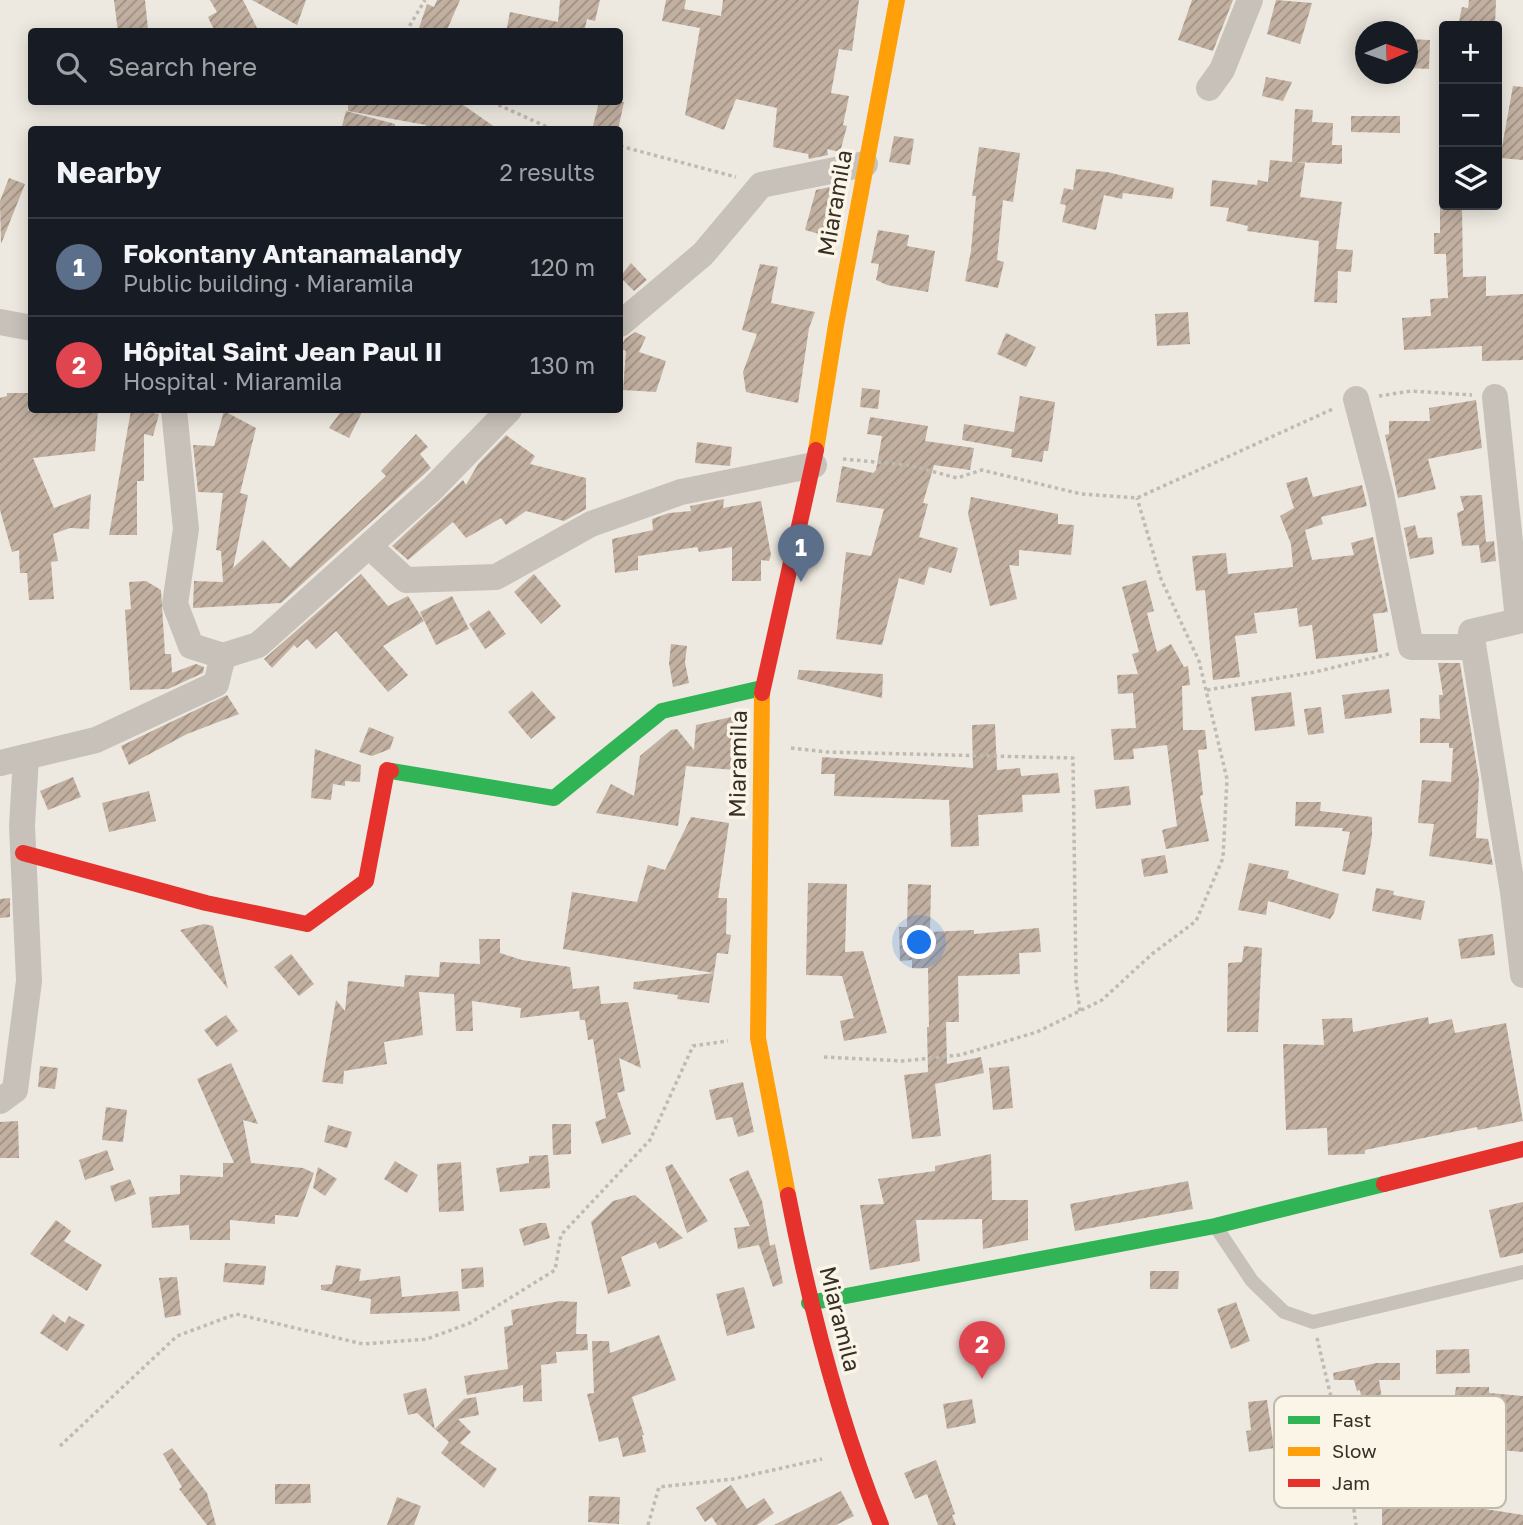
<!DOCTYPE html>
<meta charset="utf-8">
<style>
:root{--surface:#171b24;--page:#242831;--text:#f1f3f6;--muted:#9ea1a6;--line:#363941;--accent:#8c9099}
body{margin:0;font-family:"Golos Text",sans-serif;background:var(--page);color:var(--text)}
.controls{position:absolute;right:21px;top:21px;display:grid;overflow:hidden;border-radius:7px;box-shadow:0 4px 18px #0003}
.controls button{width:63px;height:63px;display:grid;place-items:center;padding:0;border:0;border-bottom:2px solid var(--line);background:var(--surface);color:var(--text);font:35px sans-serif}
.compass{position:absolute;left:1355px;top:21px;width:63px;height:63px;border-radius:50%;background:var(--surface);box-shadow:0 4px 18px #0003;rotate:88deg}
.you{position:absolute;left:920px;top:943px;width:24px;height:24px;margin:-18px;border:5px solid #fff;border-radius:50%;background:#1a73e8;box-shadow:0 0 0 10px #1a73e833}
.badge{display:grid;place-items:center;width:46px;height:46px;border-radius:50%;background:var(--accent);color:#fff;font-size:23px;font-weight:700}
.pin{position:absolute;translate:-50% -58px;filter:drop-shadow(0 2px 4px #0008)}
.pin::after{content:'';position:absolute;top:37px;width:24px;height:21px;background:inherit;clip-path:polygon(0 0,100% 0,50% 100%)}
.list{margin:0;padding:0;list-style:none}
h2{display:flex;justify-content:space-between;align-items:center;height:91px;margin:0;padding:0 28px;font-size:30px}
h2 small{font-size:23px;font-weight:400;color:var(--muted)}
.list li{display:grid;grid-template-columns:46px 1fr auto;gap:21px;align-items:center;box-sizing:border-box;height:98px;padding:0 28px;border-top:2px solid var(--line)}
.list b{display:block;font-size:26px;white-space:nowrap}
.list p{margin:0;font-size:23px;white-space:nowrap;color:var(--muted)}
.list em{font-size:23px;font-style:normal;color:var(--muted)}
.icon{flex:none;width:38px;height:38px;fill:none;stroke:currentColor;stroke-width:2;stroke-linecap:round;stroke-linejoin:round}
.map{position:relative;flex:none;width:1523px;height:1525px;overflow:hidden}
.search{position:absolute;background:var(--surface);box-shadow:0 4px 18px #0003;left:28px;top:28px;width:595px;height:77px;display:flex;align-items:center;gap:18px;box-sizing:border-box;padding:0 24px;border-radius:7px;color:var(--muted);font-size:26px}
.panel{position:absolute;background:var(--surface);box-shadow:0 4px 18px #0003;left:28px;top:126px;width:595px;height:287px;border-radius:7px}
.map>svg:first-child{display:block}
.building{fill:url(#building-hatch)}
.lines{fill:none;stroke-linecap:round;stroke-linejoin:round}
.path{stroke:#bfbab2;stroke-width:3.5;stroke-dasharray:3.5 3.5;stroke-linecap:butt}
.lane{stroke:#c7c1b9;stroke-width:14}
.street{stroke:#c7c1b9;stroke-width:26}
.fast{stroke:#30b455;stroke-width:16}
.slow{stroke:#ff9f0a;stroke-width:16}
.jam{stroke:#e5322d;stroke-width:16}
.labels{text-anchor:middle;stroke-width:7;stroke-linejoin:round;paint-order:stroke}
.street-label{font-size:23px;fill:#372f27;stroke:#faf5e7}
.key{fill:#faf5e7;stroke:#c0baad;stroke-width:2}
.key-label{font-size:19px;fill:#372f27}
</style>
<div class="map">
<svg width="1523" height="1525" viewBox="0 0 1523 1525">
<defs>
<pattern id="building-hatch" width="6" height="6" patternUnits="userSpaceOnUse" patternTransform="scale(1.75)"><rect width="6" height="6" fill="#c2b0a1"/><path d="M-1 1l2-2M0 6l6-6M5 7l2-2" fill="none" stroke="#9e9083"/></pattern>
</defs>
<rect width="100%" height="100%" fill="#ede9e0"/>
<!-- building -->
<g class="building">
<polygon points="114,0 145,0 148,29 118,32"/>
<polygon points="210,0 243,0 259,32 215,32 208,17 217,12"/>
<polygon points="252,0 306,0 297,25"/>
<polygon points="437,0 460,0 446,32 419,28 427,4 434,7"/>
<polygon points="560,0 600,0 595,21 587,19 584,32 506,32 510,12 558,22"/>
<polygon points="666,0 686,0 684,9 721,16 723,0 859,0 852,51 839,49 831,93 849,96 843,125 847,126 840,152 827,149 828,155 809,159 808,154 773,147 777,108 736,99 724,130 685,115 700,28 662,21"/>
<polygon points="1192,0 1233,0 1213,51 1178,40"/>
<polygon points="1276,0 1312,3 1300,44 1267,34"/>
<polygon points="1469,0 1496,0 1495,26 1458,26 1462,7 1468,8"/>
<polygon points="1408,39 1430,40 1429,69 1408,68"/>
<polygon points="1266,77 1292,82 1283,101 1262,96"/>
<polygon points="1513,86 1523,87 1523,160 1500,158"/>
<polygon points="348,102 459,102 499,130 424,130 426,125 348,111"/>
<polygon points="599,102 624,102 618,130 593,126"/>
<polygon points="1295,109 1313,110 1312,122 1333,123 1332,145 1342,145 1342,164 1295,162 1305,163 1300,197 1342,202 1336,249 1353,250 1351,272 1338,271 1337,303 1314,302 1319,241 1247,231 1248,226 1226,221 1229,208 1210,206 1212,180 1257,185 1258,180 1268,182 1270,160 1292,162"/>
<polygon points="346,111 395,124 395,130 341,130"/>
<polygon points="1351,116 1400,116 1400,133 1351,132"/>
<polygon points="894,136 914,139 910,165 889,162"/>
<polygon points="979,147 1020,153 1013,202 1003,200 997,260 1004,262 998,288 965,281 971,251 976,196 972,196"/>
<polygon points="1076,169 1107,172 1174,188 1172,199 1123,193 1122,199 1104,195 1096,230 1062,222 1066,205 1060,204 1064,188 1073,190"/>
<polygon points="9,178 25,184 1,244 0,201"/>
<polygon points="830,187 839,190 830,237 805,230 816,190"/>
<polygon points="1440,205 1462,205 1463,277 1486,276 1486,296 1523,294 1523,360 1482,361 1482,346 1404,350 1402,318 1431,316 1430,299 1448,298 1446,254 1434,254 1434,233 1440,233"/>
<polygon points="878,230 909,235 907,246 935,251 928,292 887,285 876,280 879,264 871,263"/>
<polygon points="631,263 647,280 634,291 620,277"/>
<polygon points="760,264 778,267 771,303 815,312 809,328 798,403 746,392 743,372 757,334 742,330"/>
<polygon points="1188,312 1190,344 1157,346 1155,314"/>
<polygon points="635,332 646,337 639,352 666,361 656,392 623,390 626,351 620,348 625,339"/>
<polygon points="1006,333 1036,347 1026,367 997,354"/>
<polygon points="862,388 880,390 878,409 860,407"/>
<polygon points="7,393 28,393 28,410 98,410 95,451 33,458 54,508 91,494 89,529 70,528 53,534 58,561 51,562 54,599 29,600 27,573 20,573 19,550 12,552 0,510 0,398 7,396"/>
<polygon points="1020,396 1055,402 1048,451 1044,451 1042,462 1011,457 1012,449 962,440 964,424 1014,432"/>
<polygon points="1476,400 1482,448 1428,459 1436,489 1398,498 1385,435 1389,434 1389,421 1430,421 1429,408"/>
<polygon points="131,410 159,414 153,436 144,434 144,481 137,481 137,535 109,535"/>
<polygon points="342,410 363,410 349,438 329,428"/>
<polygon points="224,411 256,428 240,493 248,495 233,568 263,540 290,568 386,476 381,471 416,434 428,447 420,454 431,468 281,603 193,608 194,581 223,582 221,551 216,550 223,493 198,492 193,445 214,446"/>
<polygon points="870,417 928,426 925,441 974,448 970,470 934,465 923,503 928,504 919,537 958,548 951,573 929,567 924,585 899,578 882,645 836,639 846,552 871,556 884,509 836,502 842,466 873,473 876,470 882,436 867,434"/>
<polygon points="506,435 535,456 530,464 586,478 586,509 564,521 526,511 506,525 501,518 466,538 453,522 408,560 392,546 463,480 466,485 478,464"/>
<polygon points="697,442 732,447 730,466 695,463"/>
<polygon points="1307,477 1313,497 1362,485 1367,506 1321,517 1323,524 1305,530 1312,560 1354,555 1351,543 1373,537 1388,612 1373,614 1378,652 1316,659 1312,625 1299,627 1297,608 1254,613 1257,633 1235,636 1240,677 1213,680 1205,590 1196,591 1192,556 1226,553 1228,574 1293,567 1291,544 1280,516 1294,508 1286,483"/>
<polygon points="1482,495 1486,542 1494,541 1496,561 1481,563 1479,545 1462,546 1457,513 1464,510 1460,496"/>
<polygon points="971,497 1058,514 1058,524 1074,525 1071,555 1019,550 1019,566 1009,565 1017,599 990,606 968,514"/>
<polygon points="724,499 723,508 761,501 771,555 769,561 761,560 761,581 732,581 732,547 699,552 697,547 638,556 638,570 615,573 612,539 653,530 652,519 669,513 691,511 690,506"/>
<polygon points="1415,525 1418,538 1432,537 1434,554 1410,559 1404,528"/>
<polygon points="361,574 388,606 408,596 424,621 383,646 408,675 388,692 336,631 316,649 307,639 297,648 294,645 272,668 264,659"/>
<polygon points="534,574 561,606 541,624 514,592"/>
<polygon points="1146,580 1154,611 1147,613 1157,652 1171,644 1184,667 1188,666 1190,685 1182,686 1183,730 1205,730 1207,749 1198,750 1203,795 1200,796 1209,841 1166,849 1162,830 1177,826 1167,745 1133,749 1134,759 1114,760 1111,729 1136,728 1133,693 1118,694 1117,675 1138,674 1132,654 1139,652 1122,587"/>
<polygon points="146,581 161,590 165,654 171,654 172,673 196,664 204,667 203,673 168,689 130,690 125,610 131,609 129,582"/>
<polygon points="452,596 469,629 436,645 420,612"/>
<polygon points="489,610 506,634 485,649 469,624"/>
<polygon points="671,644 687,646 685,662 689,683 673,687 669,663"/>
<polygon points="1438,663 1460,663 1479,780 1476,838 1488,839 1493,865 1429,856 1434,824 1418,823 1422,780 1451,782 1453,748 1449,748 1449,743 1420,743 1420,718 1440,719 1439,695 1443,695"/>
<polygon points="799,670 883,674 882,698 797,679"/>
<polygon points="1389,689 1392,713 1345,719 1342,695"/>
<polygon points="532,691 556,718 531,739 508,712"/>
<polygon points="1291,692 1295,726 1255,731 1251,697"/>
<polygon points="227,695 239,714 187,734 129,765 121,746"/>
<polygon points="1321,707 1324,733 1308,735 1304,709"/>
<polygon points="740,715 735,770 686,766 678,826 596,813 611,784 634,796 640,756 671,730 677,729 694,750 696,725"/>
<polygon points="995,724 997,770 1020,768 1021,776 1058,773 1060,793 1022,795 1023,812 978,815 979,846 951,847 949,800 834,796 835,774 821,774 822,757 973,768 972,725"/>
<polygon points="369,727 394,737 390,749 372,756 359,752"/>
<polygon points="315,749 361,765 360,782 345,781 345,786 333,784 331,800 311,798"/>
<polygon points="73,777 81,797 48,810 40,791"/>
<polygon points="1129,786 1131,805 1096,809 1094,790"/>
<polygon points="149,791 156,821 109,832 102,803"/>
<polygon points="1296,802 1321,802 1320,811 1372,817 1372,836 1365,875 1342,871 1350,832 1342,831 1343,828 1295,826"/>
<polygon points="691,817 729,823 718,898 727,898 726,934 731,935 728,954 717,953 714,973 563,949 572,892 637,902 648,865 665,870"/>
<polygon points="1165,855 1168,873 1144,877 1141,859"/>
<polygon points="1249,863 1289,871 1287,878 1339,894 1334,913 1330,919 1268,901 1266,915 1238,910"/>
<polygon points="808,883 847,884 845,952 863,951 887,1033 844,1041 840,1021 854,1018 842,976 806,975"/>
<polygon points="908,884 931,885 930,932 974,930 974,934 1039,928 1041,952 1019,953 1020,974 958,976 959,1022 946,1022 947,1064 981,1057 984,1073 935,1084 941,1136 912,1139 904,1075 928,1072 927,1027 929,1027 928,968 912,968 912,960 900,961 899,927 907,927"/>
<polygon points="1376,888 1394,891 1393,895 1425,901 1421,920 1372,911"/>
<polygon points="10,898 10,917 0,918 0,899"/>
<polygon points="204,924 213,926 228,989 180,930"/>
<polygon points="1493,934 1495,955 1461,959 1458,939"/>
<polygon points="479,939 500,939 500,953 522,960 570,967 573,989 599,986 601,1004 628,1002 641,1068 619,1058 625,1091 617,1093 631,1134 602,1144 595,1122 606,1118 593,1039 588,1040 585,1020 580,1020 579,1011 520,1018 521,1008 472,1001 473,1031 456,1031 454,994 419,992 423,1035 384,1042 387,1064 344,1071 343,1084 322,1082 336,1000 345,1011 348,981 404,987 405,975 439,977 440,962 480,964"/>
<polygon points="1244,946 1262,948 1258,1032 1227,1032 1228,963 1242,962"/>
<polygon points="291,954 314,984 299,996 274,967"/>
<polygon points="714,973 709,1003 677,999 678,995 633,989 634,982"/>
<polygon points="226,1015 238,1031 217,1047 204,1030"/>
<polygon points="1428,1017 1429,1024 1452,1019 1455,1033 1506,1023 1523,1121 1478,1130 1477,1127 1365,1150 1365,1154 1328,1155 1327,1128 1286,1130 1283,1044 1324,1045 1322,1019 1352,1018 1353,1032"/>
<polygon points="231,1063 258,1124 243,1120 251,1163 303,1168 314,1173 298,1217 275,1215 275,1224 230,1220 230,1240 190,1240 189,1225 152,1228 149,1197 180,1194 180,1175 223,1177 223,1163 234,1163 197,1079"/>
<polygon points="40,1066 58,1068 55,1089 38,1087"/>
<polygon points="1009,1066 1013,1108 993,1110 989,1068"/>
<polygon points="743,1082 754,1132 738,1137 732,1117 716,1120 709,1090"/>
<polygon points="106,1107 127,1110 123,1142 102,1140"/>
<polygon points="18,1121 19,1158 0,1158 0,1122"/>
<polygon points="552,1124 571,1124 571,1154 553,1155"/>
<polygon points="328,1125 352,1132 347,1148 324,1142"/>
<polygon points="107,1150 114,1170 85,1180 79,1160"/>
<polygon points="991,1154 992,1200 1028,1200 1028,1240 983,1249 982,1219 916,1220 920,1261 870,1270 860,1205 884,1204 878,1179 935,1171 935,1166"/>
<polygon points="548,1155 550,1188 500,1192 496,1168 529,1163 529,1156"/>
<polygon points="395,1161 418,1175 407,1193 384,1179"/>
<polygon points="461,1162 464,1211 439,1212 437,1164"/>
<polygon points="672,1164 708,1221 687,1233 665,1167"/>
<polygon points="318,1167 337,1179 325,1196 313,1188"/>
<polygon points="748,1170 762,1201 770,1246 775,1244 783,1283 773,1287 759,1245 738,1249 734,1228 750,1226 729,1179"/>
<polygon points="130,1179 136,1194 115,1202 110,1186"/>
<polygon points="1188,1181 1193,1209 1075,1231 1070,1204"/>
<polygon points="635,1195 683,1238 659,1249 656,1242 621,1257 631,1286 608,1294 591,1222 613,1201"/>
<polygon points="1523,1202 1523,1253 1500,1258 1489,1210"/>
<polygon points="56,1220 71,1231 64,1241 102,1265 87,1291 30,1254"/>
<polygon points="539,1223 546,1223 550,1238 524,1246 519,1229"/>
<polygon points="225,1263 266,1266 264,1285 223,1282"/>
<polygon points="336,1265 361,1269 359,1281 400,1276 402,1297 458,1291 460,1311 370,1314 371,1299 321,1290 321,1285 332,1284"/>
<polygon points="483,1267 484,1287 462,1289 461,1269"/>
<polygon points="1150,1271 1179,1271 1178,1289 1150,1289"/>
<polygon points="177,1277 181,1315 165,1318 159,1278"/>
<polygon points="744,1287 755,1328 727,1336 716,1294"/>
<polygon points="560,1301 577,1302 576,1334 587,1334 588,1350 556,1352 557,1363 541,1365 542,1401 523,1402 523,1385 467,1395 464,1376 508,1369 504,1327 513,1325 511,1310"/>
<polygon points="1236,1302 1250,1341 1231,1349 1217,1309"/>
<polygon points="53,1314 65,1323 69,1316 85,1325 67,1351 40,1333"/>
<polygon points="659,1335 676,1380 632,1397 644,1435 642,1435 646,1452 623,1457 618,1437 599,1442 587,1394 594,1393 592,1341 609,1341 610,1353"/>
<polygon points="1469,1349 1470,1373 1436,1374 1436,1350"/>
<polygon points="1376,1363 1400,1363 1400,1380 1379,1380 1389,1444 1406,1444 1406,1484 1449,1484 1455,1435 1444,1434 1446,1415 1452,1416 1456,1387 1489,1387 1489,1393 1523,1396 1523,1452 1479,1448 1479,1508 1523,1515 1523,1525 1382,1525 1382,1487 1360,1487 1362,1446 1369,1446 1360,1390 1357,1391 1354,1380 1334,1380 1333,1373"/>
<polygon points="426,1388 435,1429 464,1399 476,1397 479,1415 458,1419 471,1432 460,1443 497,1469 484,1488 441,1453 449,1442 417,1413 408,1415 403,1394"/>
<polygon points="972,1399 976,1423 947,1429 943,1404"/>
<polygon points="1267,1400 1274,1448 1249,1452 1246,1431 1251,1430 1248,1402"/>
<polygon points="172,1448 207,1493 216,1525 207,1525 179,1489 182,1487 163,1454"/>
<polygon points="936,1460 955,1514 952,1515 956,1525 938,1525 927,1494 915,1499 904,1473"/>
<polygon points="275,1484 310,1484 311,1503 275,1504"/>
<polygon points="731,1485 747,1509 764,1498 774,1513 757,1525 717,1525 712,1517 705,1522 696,1508"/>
<polygon points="841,1491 854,1516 836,1525 774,1525"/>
<polygon points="589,1496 620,1497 619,1524 588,1522"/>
<polygon points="397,1497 421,1506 414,1525 387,1525"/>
</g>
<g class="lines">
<!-- path -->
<g class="path">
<polyline points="406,32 425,0"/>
<polyline points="492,102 554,130"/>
<polyline points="620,146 736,177"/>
<polyline points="1379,396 1411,391 1472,395"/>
<polyline points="843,459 908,465 957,478 982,470 1081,494 1137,498 1335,408"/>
<polyline points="1207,690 1315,672 1389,654"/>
<polyline points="791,748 827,752 1073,758 1076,981 1080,1011"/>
<polyline points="824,1057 903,1061 960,1055 1037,1032 1102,1000 1152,954 1196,921 1223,858 1227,779 1199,661 1161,579 1137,498"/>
<polyline points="1317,1338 1349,1473 1356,1525"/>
<polyline points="60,1446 177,1336 236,1314 363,1344 427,1339 470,1323 555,1270 561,1235 650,1140 693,1046 728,1041"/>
<polyline points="648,1525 659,1487 733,1479 822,1459"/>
</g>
<!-- lane -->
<polyline class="lane" points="1216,1227 1252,1281 1284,1312 1313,1322 1523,1272"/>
<!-- street -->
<g class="street">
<polyline points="1209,88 1222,70 1250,0"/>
<polyline points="0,322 32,328"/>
<polyline points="620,324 703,254 761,185 865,164"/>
<polyline points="1495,397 1518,620"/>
<polyline points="1356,399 1381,494 1411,647 1472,647"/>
<polyline points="174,410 186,529 175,604 191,646 223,656 258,645 432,489 509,410"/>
<polyline points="369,546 406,580 496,577 591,524 681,492 814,465"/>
<polyline points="1523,620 1471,632 1513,892 1523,975"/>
<polyline points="0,763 96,740 216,684 223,656"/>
<polyline points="0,1101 15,1090 29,981 22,826 26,757"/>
</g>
<!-- fast -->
<g class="fast">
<polyline points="391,771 554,798 662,711 762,688"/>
<polyline points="809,1303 1215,1226 1384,1184"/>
</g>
<!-- slow -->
<g class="slow">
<polyline points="816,450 836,325 897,0"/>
<polyline points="762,693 758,1038 788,1195"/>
</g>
<!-- jam -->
<g class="jam">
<polyline points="762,693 816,450"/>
<polyline points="23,853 206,903 307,924 366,881 387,770 391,771"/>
<polyline points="1384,1184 1523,1149"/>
<path d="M788 1195C810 1308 838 1418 881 1525"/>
</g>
</g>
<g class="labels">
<!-- street labels -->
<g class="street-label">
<text transform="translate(835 203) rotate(-80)" y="8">Miaramila</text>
<text transform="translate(738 764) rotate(-89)" y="8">Miaramila</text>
<text transform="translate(840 1319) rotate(76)" y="8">Miaramila</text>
</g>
</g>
<!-- legend -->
<rect x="1274" y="1396" width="232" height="112" rx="10" class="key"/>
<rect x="1288" y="1416" width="32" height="8" fill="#30b455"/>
<rect x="1288" y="1447" width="32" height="9" fill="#ff9f0a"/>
<rect x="1288" y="1479" width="32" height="8" fill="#e5322d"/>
<g class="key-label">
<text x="1332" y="1427">Fast</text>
<text x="1332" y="1458">Slow</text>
<text x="1332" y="1490">Jam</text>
</g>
</svg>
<div class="controls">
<button>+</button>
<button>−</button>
<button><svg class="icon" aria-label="layers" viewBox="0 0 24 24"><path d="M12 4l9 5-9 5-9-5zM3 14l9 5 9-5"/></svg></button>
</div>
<svg class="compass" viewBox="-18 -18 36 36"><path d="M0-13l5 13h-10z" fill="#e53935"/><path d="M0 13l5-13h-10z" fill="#9ea1a6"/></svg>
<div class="you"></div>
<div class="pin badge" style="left:801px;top:582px;background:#5c6f8a">1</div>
<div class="pin badge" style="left:982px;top:1379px;background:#e0444e">2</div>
<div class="search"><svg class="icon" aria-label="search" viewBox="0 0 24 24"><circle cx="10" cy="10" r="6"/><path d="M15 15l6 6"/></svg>Search here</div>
<section class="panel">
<h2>Nearby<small>2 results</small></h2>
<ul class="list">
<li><span class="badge" style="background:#5c6f8a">1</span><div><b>Fokontany Antanamalandy</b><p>Public building · Miaramila</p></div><em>120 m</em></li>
<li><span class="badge" style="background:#e0444e">2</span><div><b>Hôpital Saint Jean Paul II</b><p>Hospital · Miaramila</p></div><em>130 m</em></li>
</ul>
</section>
</div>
